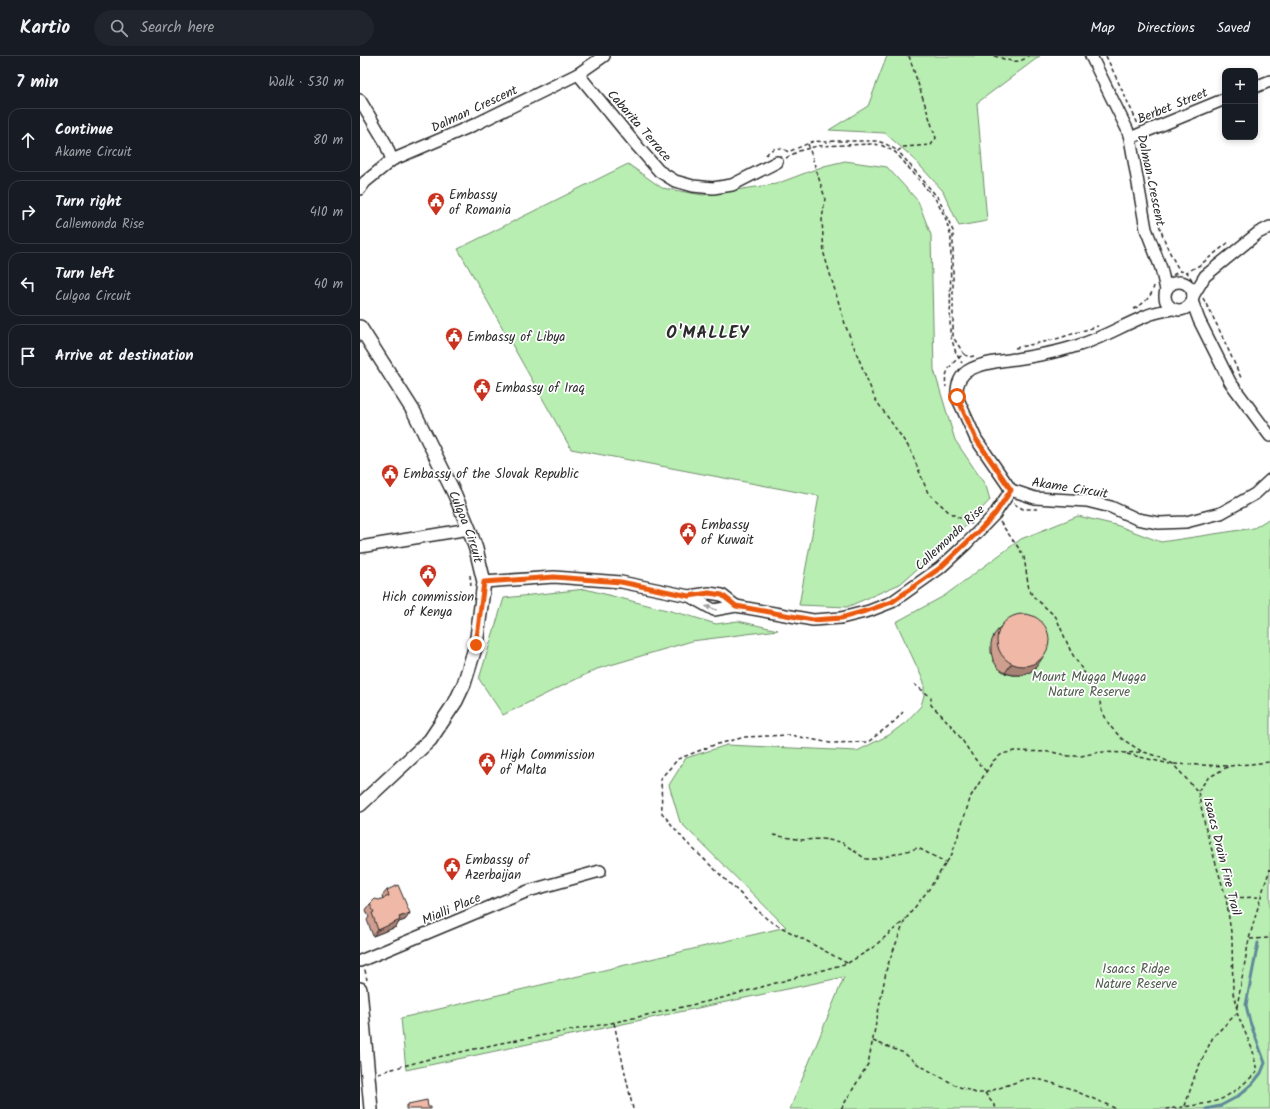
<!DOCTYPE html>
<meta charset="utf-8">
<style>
:root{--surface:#171b24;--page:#20242c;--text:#f1f3f6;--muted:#9ea1a6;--line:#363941}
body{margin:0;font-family:Kalam,sans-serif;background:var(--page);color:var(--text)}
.controls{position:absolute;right:12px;top:12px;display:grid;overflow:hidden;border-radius:8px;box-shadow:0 2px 6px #0003}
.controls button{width:36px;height:36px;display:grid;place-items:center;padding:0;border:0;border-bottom:1px solid var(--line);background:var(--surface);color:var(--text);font:20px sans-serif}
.stop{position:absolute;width:12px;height:12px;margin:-9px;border:3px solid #ea580c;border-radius:50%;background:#fff}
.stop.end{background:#ea580c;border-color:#fff;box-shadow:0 1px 4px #0008}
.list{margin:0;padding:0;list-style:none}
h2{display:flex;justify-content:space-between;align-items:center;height:52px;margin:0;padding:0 16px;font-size:17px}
h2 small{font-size:13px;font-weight:400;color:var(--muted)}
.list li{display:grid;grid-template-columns:26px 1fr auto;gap:12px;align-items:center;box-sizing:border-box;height:64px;margin:0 8px 8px;padding:0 8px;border:1px solid var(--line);border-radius:12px}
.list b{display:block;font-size:15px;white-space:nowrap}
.list p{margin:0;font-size:13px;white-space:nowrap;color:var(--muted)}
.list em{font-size:13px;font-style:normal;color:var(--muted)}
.icon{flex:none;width:22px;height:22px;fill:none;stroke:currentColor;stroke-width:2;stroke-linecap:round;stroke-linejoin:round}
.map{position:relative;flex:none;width:910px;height:1053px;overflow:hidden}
header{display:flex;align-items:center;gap:24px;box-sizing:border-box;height:56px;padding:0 20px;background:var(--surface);border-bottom:1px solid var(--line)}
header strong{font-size:19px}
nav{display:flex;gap:22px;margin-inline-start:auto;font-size:14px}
.search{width:280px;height:36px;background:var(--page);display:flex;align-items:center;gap:10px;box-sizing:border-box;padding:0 14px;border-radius:22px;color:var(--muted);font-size:15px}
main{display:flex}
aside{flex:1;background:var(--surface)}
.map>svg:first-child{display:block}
.green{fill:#b8eeb1;stroke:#728c6e}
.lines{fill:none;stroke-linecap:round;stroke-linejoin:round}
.stream{stroke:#5f8999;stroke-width:3}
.minor-casing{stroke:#2b2b2b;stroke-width:14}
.tertiary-casing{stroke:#2b2b2b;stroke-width:16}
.path{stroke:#2b2b2b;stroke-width:1.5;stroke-dasharray:4 3;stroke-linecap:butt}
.minor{stroke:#fff;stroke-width:11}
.tertiary{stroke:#fff;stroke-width:13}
.wall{fill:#ce9e8f;stroke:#2b2b2b}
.shaded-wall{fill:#a88174;stroke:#2b2b2b}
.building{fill:#f0b8a6;stroke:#2b2b2b}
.oneway{fill:#a0a0a0}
.route{stroke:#ea580c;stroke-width:5}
.labels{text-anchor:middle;stroke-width:3.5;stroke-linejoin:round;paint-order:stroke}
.street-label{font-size:13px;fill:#2b2b2b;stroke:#fff}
.poi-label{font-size:13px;fill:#2b2b2b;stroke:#fff;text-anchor:start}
.park-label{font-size:13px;fill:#4e5c4c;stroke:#fff}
.district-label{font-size:17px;font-weight:bold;letter-spacing:1px;fill:#2b2b2b;stroke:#fff}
</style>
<header>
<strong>Kartio</strong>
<div class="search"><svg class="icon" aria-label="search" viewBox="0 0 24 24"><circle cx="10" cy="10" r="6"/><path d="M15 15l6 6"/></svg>Search here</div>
<nav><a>Map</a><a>Directions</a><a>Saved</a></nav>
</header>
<main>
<aside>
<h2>7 min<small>Walk · 530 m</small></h2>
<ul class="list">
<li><svg class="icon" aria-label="ahead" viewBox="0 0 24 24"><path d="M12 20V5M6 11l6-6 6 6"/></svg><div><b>Continue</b><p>Akame Circuit</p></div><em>80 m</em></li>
<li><svg class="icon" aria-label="right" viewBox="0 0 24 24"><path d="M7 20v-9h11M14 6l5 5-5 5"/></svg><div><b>Turn right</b><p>Callemonda Rise</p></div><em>410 m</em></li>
<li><svg class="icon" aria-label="left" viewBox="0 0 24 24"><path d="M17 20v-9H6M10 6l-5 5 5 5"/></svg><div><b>Turn left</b><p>Culgoa Circuit</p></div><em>40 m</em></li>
<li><svg class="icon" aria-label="arrive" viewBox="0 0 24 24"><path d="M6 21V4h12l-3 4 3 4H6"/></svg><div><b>Arrive at destination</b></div></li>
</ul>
</aside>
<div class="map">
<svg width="910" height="1053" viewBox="0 0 910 1053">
<rect width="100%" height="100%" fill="#fff"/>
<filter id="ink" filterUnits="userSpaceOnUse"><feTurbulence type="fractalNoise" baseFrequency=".025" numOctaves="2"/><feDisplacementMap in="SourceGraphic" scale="8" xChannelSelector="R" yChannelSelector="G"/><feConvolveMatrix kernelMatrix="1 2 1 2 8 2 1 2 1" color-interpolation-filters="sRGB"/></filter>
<g filter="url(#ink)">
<!-- green -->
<g class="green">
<polygon points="527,0 680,0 617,47 627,165 599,170 583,135 552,101 525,77 469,74 508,50"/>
<polygon points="485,105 527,111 558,145 571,179 574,314 595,384 626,430 630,444 599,477 540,528 487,551 439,549 459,440 211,393 98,193 268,108 302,132 343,139 416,128 464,110"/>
<polygon points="718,460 756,469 801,486 894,472 910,462 910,1053 430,1053 484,921 46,1014 41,962 426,871 320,766 309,729 326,702 367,689 497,695 529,679 546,666 561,650 564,639 564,626 536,566 584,540 661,483"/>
<polygon points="225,533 330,560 356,568 378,565 418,574 332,585 237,613 143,659 119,623 144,542"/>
</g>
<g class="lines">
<!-- stream -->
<polyline class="stream" points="846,1053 860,1050 877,1041 893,1027 901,1017 905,1007 890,966 886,949 898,887"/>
<!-- minor casing -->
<g class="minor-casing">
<g id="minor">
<polyline points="731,0 767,73 770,82 786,173 801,212 806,234"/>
<polyline points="218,18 278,91 299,115 315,125 333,130 353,132 372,129 417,106"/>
<polyline points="895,31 910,25"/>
<polyline points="0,44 25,86 32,104"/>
<polyline points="770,82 865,43"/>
<polyline points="0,133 5,126 32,104 116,68 218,18 244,0"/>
<circle cx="819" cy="240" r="14"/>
<polyline points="833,240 845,220 898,177 910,171"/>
<polyline points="832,245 839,264 870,326 910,380"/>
<path d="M812 253C804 255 794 256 786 260 761 270 739 284 713 291 694 297 675 300 656 303 641 305 625 306 611 313 600 318 596 329 597 341L616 383 651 434 675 442 727 445 751 451 777 463 799 467 826 466 861 457 895 438 910 424"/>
<polyline points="0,491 109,473"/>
<polyline points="124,526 194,521 261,526 329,540 349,537 362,539 376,550"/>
<polyline points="329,540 354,554 376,550 453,564 481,562 509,555 532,546 580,512 607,487 635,458 651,434"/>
<polyline points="0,905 168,835 240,815"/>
</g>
</g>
<!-- tertiary casing -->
<g class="tertiary-casing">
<g id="tertiary">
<path id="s1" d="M0 271 54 356 95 439 109 473 116 493 124 526 116 589 104 628 96 645 70 684 0 749"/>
<polyline points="0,933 11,1053"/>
</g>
</g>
<!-- path -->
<g class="path">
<path d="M549 0 576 82 571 89 543 91 538 95 579 143 593 175V281L604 298C592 306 583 316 586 331"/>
<path d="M634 0C646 3 658 10 668 0"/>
<polyline points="746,0 778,68"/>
<path d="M784 87C789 131 796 177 820 215L827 216"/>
<polyline points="448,88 465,142 462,164 464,198 486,271 515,343 550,393 568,437 590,457 612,468"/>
<path d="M406 99C412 91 421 90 428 96L454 85 467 86 475 85H517L526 88 538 95"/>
<polyline points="426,102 439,95 457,90 511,88 521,89 535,96 543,105 576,144 585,161 591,181 590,278 596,297 602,307"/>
<polyline points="813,219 820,215"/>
<polyline points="832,224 827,216 840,209 869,186"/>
<polyline points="843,242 858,271 882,324"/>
<path d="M774 253C784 247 791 242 794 230"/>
<polyline points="655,292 693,284 738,270"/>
<polyline points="604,298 609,301 614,300"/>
<polyline points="654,448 663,453 677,453"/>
<path d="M640 466 660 494 664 501 669 534 674 541 696 561 711 596 738 638 742 655 750 670 762 683 781 695 799 701 813 708 838 736 846 774 866 842 872 883 873 937 877 953V957L893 995 897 1016C886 1026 873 1038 859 1044 844 1049 822 1051 806 1053"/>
<polyline points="110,519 111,531"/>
<path d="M554 628 571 641V649C583 660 593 671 602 684 610 696 616 706 627 716"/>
<polyline points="767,698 810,708"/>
<polyline points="814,708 870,710 910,706"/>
<polyline points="838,735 848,722 869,710"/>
<polyline points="413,779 442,784 462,783 481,786 506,803 516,803 558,792 587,807"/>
<polyline points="866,842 900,841"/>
<polyline points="890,883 910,882"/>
<polyline points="487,907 408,864 326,786 302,757 301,722 318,703 354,689 385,681 430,679 470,687 508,686 535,665 543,656"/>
<polyline points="5,914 7,924"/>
<polyline points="877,951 889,883 902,837 910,813"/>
<polyline points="254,967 273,1053"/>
<polyline points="513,985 544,997 559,1009 597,1030 616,1037 625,1037 665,1023 674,1022 706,1031 757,1053"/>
<polyline points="18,1017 65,1004 141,987 251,967 358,943 488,907 511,893 545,864"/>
<polyline points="625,1037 637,1053"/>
<polyline points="825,1050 836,1016 853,981 877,957"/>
<polyline points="481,1053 508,1008 527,911 545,864 569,833 592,798 611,740 633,705 642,698 654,695 692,696 709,700 721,700 740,696 766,697 780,696"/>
</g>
<!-- minor -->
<use href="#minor" class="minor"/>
<!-- tertiary -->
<use href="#tertiary" class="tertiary"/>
</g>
<!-- wall -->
<g class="wall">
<polygon points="641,570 677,610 670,616 662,619 653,619 645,617 638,612 633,604 631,596 631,587 634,579"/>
<polygon points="27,834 50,857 45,864 39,866 36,871 13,880 7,864 9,861 6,854 10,848 23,843 22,840"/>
</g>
<!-- shaded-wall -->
<g class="shaded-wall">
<polygon points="683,601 677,610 670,616 662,619 653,619 645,617 651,608"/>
<polygon points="50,857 45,864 39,866 36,871 13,880 18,874 39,861"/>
</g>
<!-- building -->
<g class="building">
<circle cx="663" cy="584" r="26"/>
<polygon points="38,829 50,857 39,861 40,864 18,874 12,857 14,856 10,848 15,843 19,844 29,840 27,834"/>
<polygon points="67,1044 68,1051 71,1051 71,1053 46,1053 46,1050 48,1050 48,1048"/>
</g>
<!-- one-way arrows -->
<defs><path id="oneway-solid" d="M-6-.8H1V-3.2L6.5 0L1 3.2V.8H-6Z"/></defs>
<use class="oneway" href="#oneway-solid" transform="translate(351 552) rotate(-161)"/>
</g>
<g class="lines" filter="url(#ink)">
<!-- route -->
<polyline class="route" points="116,589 124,526 194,521 261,526 329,540 349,537 362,539 376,550 453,564 481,562 509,554 532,546 580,512 621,473 635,458 651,434 616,383 597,341"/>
</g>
<!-- icons -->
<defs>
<g id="civic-pin" transform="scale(0.9)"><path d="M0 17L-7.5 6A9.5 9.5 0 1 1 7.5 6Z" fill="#c8321e" stroke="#fff"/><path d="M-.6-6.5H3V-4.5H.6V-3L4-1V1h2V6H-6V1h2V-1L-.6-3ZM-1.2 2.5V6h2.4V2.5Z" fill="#fff"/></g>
</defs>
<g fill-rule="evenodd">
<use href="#civic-pin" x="76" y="145"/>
<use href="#civic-pin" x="94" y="280"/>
<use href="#civic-pin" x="122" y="331"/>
<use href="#civic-pin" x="30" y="417"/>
<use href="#civic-pin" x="328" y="475"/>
<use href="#civic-pin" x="68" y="517"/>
<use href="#civic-pin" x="127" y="705"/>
<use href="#civic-pin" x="92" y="810"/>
</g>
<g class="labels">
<!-- street labels -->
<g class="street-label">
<text transform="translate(812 49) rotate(-22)" y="5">Berbet Street</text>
<text transform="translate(114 52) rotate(-25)" y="5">Dalman Crescent</text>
<text transform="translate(280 69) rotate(49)" y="5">Cabarita Terrace</text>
<text transform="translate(792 124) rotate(78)" y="5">Dalman Crescent</text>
<text transform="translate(710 431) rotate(9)" y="5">Akame Circuit</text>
<text dy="5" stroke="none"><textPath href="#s1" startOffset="227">Culgoa Circuit</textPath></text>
<text transform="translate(589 481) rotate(-43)" y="5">Callemonda Rise</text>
<text transform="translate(863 800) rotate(76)" y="5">Isaacs Drain Fire Trail</text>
<text transform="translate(91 852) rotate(-23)" y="5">Mialli Place</text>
</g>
<!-- poi labels -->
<g class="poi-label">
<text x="89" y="143">Embassy<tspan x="89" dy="15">of Romania</tspan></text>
<text x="107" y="285">Embassy of Libya</text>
<text x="135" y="336">Embassy of Iraq</text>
<text x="43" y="422">Embassy of the Slovak Republic</text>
<text x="341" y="473">Embassy<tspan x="341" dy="15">of Kuwait</tspan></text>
<text x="68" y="545" text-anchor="middle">Hich commission<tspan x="68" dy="15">of Kenya</tspan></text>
<text x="140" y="703">High Commission<tspan x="140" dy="15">of Malta</tspan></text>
<text x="105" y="808">Embassy of<tspan x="105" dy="15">Azerbaijan</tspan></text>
</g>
<!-- park labels -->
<g class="park-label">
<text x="729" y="625">Mount Mugga Mugga<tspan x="729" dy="15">Nature Reserve</tspan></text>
<text x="776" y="917">Isaacs Ridge<tspan x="776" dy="15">Nature Reserve</tspan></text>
</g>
<!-- district labels -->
<g class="district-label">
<text x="348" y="282">O'MALLEY</text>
</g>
</g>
</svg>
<div class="controls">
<button>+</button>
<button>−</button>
</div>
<div class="stop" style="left:597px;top:341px"></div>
<div class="stop end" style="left:116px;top:589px"></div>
</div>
</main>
